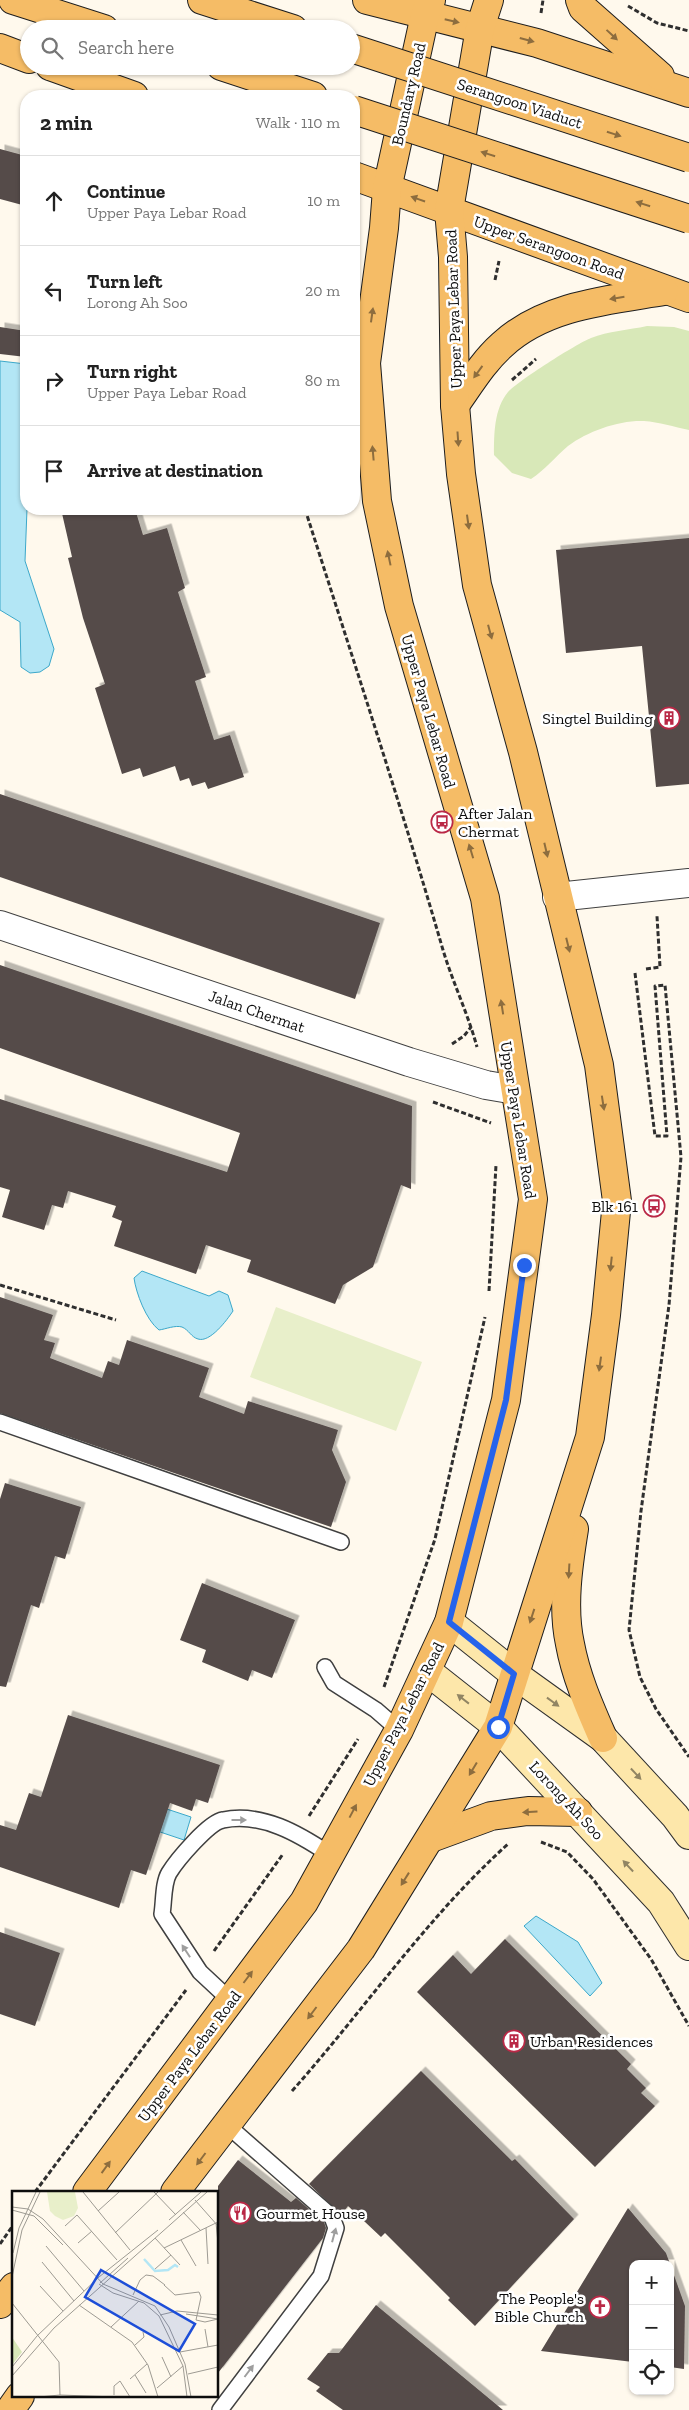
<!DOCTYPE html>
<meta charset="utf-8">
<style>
:root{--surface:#fff;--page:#f6f6f6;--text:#222;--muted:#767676;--line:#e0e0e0}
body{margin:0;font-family:"Zilla Slab",serif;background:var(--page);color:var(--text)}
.controls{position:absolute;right:15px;bottom:15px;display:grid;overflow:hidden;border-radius:10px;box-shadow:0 1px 4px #0004}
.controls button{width:45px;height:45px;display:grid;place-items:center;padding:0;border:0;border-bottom:1px solid var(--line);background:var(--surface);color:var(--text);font:25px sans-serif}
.stop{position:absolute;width:15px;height:15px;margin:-11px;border:4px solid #2563eb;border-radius:50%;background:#fff}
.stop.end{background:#2563eb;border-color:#fff;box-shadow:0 1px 5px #0008}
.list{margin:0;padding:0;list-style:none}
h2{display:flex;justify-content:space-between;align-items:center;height:65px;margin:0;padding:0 20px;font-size:21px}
h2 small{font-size:16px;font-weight:400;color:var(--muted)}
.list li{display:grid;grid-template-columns:32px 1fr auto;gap:15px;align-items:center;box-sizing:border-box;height:90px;padding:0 20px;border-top:1px solid var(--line)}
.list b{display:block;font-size:19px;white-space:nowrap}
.list p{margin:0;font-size:16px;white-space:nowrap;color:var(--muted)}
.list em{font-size:16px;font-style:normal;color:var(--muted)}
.icon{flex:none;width:28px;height:28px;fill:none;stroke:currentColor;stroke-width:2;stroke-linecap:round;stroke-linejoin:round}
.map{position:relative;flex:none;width:689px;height:2410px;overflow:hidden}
.search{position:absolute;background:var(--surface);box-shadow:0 1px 4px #0004;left:20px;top:20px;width:340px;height:55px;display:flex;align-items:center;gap:12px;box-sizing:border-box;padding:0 18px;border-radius:28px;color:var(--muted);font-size:19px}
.panel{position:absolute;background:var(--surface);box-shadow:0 1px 4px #0004;left:20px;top:90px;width:340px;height:425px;border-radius:20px}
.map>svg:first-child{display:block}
.green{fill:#d8e8b8}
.pitch{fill:#e8efca}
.water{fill:#b3e6f5;stroke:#3ca8ca}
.building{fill:#554c4a;filter:url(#shadow)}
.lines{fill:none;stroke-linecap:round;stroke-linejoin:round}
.service-casing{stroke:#404040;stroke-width:18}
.minor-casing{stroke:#404040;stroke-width:30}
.secondary-casing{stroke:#2f2f2f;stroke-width:30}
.primary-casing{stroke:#1e1e1e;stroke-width:30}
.path{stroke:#2f2f2f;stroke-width:3;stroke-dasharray:5 2.5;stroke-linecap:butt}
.service{stroke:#fff;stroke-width:15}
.minor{stroke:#fff;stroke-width:28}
.secondary{stroke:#fde7aa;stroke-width:28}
.primary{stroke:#f5bc66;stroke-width:28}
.primary-bridge-casing{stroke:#1e1e1e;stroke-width:30;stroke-linecap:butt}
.primary-bridge{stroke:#f5bc66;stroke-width:28}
.oneway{fill:#8d6d3e}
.oneway2{fill:#918563}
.oneway3{fill:#9e9e9e}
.route{stroke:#2563eb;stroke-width:6}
.labels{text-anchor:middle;stroke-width:5;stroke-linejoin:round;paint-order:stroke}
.street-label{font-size:16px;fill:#0d0d0d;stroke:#fff}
.poi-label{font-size:16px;fill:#0d0d0d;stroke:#fff;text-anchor:end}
.inset-river{fill:none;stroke:#b3e6f5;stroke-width:2.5}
.inset-road{fill:none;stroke:#9e9b93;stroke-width:1}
.view{fill:#1d4ed8;fill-opacity:0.15;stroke:#1d4ed8;stroke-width:2.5}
.inset-edge{fill:none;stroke:#0d0d0d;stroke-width:2.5}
</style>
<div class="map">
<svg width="689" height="2410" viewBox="0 0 689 2410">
<defs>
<filter id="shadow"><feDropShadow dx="4.5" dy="-4.5" stdDeviation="0" flood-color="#0004"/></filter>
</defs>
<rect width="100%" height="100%" fill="#fff9ed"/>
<!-- green -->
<path class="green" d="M647 326 674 327 689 331V430C674 427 659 422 644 421 619 420 588 431 568 446 555 457 545 470 531 479L512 473 494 455C494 434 494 409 508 392 518 381 576 344 591 338 608 331 629 330 647 326Z"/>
<!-- pitch -->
<polygon class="pitch" points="276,1307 422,1362 396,1431 250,1377"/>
<!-- water -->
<g class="water">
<polygon points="0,361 26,364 27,509 25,561 54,649 49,666 40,672 30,673 21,667 20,622 0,610"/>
<path d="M142 1271 209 1296 219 1291 228 1295 233 1311C227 1320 210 1343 198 1339 191 1337 189 1330 182 1327 175 1325 166 1329 159 1330 146 1320 136 1293 134 1278Z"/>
<polygon points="52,1771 191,1817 184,1840 44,1793"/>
<polygon points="536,1916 578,1942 602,1983 590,1996 524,1926"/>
</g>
<!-- building -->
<g class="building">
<polygon points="0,149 26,156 26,206 0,199"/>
<polygon points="0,327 26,331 26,357 0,354"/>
<polygon points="61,509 135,509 143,535 167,528 185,588 178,592 206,677 195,681 214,740 230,735 244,777 208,789 205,782 192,786 189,778 180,781 175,766 143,777 140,768 122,774 95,688 105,684 83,618 68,558 72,557"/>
<polygon points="689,538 689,784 656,787 642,646 566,653 556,550"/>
<polygon points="0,794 380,923 355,999 0,877"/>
<polygon points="0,965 412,1106 411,1189 401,1185 373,1267 343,1285 335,1304 247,1272 251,1260 206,1245 196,1274 114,1246 122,1221 112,1217 116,1206 68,1191 63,1208 52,1205 44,1230 2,1217 10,1190 0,1187 0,1099 227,1172 240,1133 0,1048"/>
<polygon points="0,1297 53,1315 44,1340 55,1343 50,1358 102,1378 108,1361 119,1365 127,1340 209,1368 199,1397 244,1414 248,1401 338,1430 332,1450 346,1482 331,1527 0,1413"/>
<polygon points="5,1483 81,1507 65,1559 55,1556 39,1608 31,1605 6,1687 0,1686 0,1499"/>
<polygon points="202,1583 295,1620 272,1678 252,1670 248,1681 202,1662 206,1650 180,1640"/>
<polygon points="68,1715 220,1765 208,1803 196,1799 192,1811 170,1803 146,1875 131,1870 119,1908 0,1867 0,1825 16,1830 29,1793 41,1797"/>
<polygon points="0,1932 60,1953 35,2026 0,2014"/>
<polygon points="505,1939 631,2064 627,2069 646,2088 641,2093 655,2106 595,2167 417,1992 453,1955 471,1974"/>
<polygon points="421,2071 512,2161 515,2159 574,2219 475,2326 448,2300 450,2298 385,2233 381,2237 348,2206 341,2215 309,2184"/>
<polygon points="238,2160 291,2202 296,2198 324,2222 326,2228 323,2238 218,2373 218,2186"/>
<polygon points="628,2208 666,2253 670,2264 633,2264 633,2362 541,2351"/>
<polygon points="670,2264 685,2306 684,2369 670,2367"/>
<polygon points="376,2305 462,2376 503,2410 343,2410 316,2391 320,2387 307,2379 328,2353 339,2353"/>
</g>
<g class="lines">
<!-- service casing -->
<g class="service-casing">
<g id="service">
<polyline points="0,1422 341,1542"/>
<polyline points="325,1667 334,1683 376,1710 399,1730"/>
<path d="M230 2000 200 1972 162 1914C164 1902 163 1883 169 1873 177 1860 209 1822 223 1820 262 1812 299 1834 329 1854"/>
<polyline points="220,2410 321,2276 336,2228 332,2217 227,2125"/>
</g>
</g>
<!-- minor casing -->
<g class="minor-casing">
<g id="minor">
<polyline points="557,897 689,883"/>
<polyline points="0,925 409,1062 486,1085 515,1090"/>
</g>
</g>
<!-- secondary casing -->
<g class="secondary-casing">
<g id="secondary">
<polyline points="449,1622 514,1674 603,1738 675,1816 689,1835"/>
<polyline points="427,1671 498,1727 661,1902 689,1946"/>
</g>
</g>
<!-- primary casing -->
<g class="primary-casing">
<g id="primary">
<polyline points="13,0 104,29"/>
<polyline points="202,0 293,29"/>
<polyline points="367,0 537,43 689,93"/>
<polyline points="580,0 583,8 660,76"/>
<polyline points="0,48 29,59"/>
<polyline points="50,66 134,96"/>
<polyline points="221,66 313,96"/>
<polyline points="354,176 689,298"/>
<path d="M455 405C470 384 483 362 502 345 545 305 610 300 664 291"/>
<path d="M574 1529C568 1566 562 1608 570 1644 576 1677 590 1708 603 1738"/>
<polyline points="431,1838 491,1816 528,1811 578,1812"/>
<polyline points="87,2192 304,1902 399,1730 449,1622 506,1400 533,1199 485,898 399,606 377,501 366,363 384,228 387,189 425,15 431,0"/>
<polyline points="175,2192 361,1949 498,1727 590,1437 606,1315 617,1201 599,1065 523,752 477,585 461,474 455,405 453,257 449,210 480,28 489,0"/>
<polyline points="0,2304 14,2287"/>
<polyline points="10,2410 20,2396"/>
</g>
</g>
<!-- path -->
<g class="path">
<polyline points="628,6 657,23 689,31"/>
<polyline points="541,13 543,0"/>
<polyline points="495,280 499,261"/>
<polyline points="512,380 536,359"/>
<path d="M305 509C352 656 400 802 443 950 453 983 468 1014 477 1047"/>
<polyline points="646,969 660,967 657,916"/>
<polyline points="635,973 655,1136 667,1136 655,986 665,985 681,1157 669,1305 641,1511 629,1630 640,1677 656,1709 689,1757"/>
<polyline points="452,1044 464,1036 471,1027"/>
<polyline points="433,1102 491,1123"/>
<polyline points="0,1285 116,1320"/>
<polyline points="489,1291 496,1165"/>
<polyline points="384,1687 435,1539 485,1317"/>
<polyline points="309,1816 358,1739"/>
<polyline points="541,1842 567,1852 593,1879 651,1959 689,2026"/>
<polyline points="214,1951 283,1854"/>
<path d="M292 2091C365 2009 426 1918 508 1844"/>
<polyline points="35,2192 186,1990"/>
<polyline points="0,2244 14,2224"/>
</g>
<!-- service -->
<use href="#service" class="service"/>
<!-- minor -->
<use href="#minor" class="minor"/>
<!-- secondary -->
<use href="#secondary" class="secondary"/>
<!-- primary -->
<use href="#primary" class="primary"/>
<!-- primary-bridge casing -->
<g class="primary-bridge-casing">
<g id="primary-bridge">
<polyline points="351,48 689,158"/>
<polyline points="354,110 689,219"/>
</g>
</g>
<!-- primary-bridge -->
<use href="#primary-bridge" class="primary-bridge"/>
</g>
<!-- one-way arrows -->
<defs><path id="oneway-solid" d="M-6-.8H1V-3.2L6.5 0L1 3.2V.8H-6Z" transform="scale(1.25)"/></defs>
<g class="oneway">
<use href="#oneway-solid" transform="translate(452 21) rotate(13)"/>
<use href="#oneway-solid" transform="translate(612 35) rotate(43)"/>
<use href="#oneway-solid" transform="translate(527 40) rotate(15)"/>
<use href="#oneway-solid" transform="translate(614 134) rotate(18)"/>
<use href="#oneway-solid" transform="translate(488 154) rotate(-162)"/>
<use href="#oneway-solid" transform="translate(418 199) rotate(-161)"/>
<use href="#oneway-solid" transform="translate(643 204) rotate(-162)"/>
<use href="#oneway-solid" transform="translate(617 298) rotate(171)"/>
<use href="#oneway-solid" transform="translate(372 315) rotate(-82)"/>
<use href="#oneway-solid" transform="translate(478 372) rotate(126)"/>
<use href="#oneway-solid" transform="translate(458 439) rotate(86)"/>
<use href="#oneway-solid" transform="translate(373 453) rotate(-95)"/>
<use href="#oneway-solid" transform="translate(468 522) rotate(82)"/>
<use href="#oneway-solid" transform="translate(389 558) rotate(-102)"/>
<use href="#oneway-solid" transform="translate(490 632) rotate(75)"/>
<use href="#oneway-solid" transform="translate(546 850) rotate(77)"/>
<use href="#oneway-solid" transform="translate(471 851) rotate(-107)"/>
<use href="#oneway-solid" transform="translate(568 945) rotate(76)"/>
<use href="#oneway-solid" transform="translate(502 1007) rotate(-99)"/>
<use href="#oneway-solid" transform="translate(603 1103) rotate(81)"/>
<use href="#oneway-solid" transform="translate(611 1264) rotate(96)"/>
<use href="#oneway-solid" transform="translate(600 1364) rotate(98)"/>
<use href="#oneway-solid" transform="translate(569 1571) rotate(93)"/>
<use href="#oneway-solid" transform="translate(532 1616) rotate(108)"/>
<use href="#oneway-solid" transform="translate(473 1769) rotate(121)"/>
<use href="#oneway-solid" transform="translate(353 1811) rotate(-62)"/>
<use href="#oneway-solid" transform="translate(530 1812) rotate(177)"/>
<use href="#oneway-solid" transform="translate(405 1879) rotate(122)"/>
<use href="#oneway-solid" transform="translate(248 1977) rotate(-53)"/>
<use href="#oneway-solid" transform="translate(312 2013) rotate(127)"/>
<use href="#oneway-solid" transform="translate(201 2159) rotate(127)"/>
<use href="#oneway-solid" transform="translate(106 2167) rotate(-54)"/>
</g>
<g class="oneway2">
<use href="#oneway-solid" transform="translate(463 1699) rotate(-142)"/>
<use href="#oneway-solid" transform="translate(553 1702) rotate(36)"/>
<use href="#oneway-solid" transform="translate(636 1774) rotate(47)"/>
<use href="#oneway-solid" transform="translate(628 1866) rotate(-133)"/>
</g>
<g class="oneway3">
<use href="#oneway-solid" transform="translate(239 1820)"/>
<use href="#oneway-solid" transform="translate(186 1951) rotate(-123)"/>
<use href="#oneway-solid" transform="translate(334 2235) rotate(-75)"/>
<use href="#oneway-solid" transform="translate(249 2371) rotate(-53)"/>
</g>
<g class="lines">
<!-- route -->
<polyline class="route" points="498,1727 514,1674 449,1622 506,1400 524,1265"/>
</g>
<!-- icons -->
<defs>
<g id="building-ring" transform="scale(1.125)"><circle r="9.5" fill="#fff" stroke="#ba2846" stroke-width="1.5"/><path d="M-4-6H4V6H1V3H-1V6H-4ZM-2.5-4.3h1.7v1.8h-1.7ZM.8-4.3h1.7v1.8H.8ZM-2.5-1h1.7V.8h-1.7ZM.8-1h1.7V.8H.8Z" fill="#ba2846"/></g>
<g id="bus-ring" transform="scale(1.125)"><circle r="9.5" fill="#fff" stroke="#ba2846" stroke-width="1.5"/><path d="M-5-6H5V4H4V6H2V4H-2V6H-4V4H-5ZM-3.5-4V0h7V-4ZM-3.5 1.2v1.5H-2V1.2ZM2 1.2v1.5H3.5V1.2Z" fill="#ba2846"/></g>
<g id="restaurant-ring" transform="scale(1.125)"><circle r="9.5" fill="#fff" stroke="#ba2846" stroke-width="1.5"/><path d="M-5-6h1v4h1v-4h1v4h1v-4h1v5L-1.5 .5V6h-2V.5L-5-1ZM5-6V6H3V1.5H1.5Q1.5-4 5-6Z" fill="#ba2846"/></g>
<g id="church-ring" transform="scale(1.125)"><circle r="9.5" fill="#fff" stroke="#ba2846" stroke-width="1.5"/><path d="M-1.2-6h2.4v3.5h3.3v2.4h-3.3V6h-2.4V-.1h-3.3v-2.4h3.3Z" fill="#ba2846"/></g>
</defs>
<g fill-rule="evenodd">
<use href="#building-ring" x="669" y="718"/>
<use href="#bus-ring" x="442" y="822"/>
<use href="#bus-ring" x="654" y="1206"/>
<use href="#building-ring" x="514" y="2041"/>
<use href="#restaurant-ring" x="240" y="2213"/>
<use href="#church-ring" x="600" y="2307"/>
</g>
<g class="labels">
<!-- street labels -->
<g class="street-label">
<text transform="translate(408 94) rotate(-77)" y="6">Boundary Road</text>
<text transform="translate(520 103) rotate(18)" y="6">Serangoon Viaduct</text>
<text transform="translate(549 247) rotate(20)" y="6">Upper Serangoon Road</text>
<text transform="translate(453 309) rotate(-92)" y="6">Upper Paya Lebar Road</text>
<text transform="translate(429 711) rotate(74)" y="6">Upper Paya Lebar Road</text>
<text transform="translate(257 1011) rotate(19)" y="6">Jalan Chermat</text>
<text transform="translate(519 1120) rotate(81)" y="6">Upper Paya Lebar Road</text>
<text transform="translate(403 1714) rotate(-63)" y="6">Upper Paya Lebar Road</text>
<text transform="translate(567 1800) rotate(47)" y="6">Lorong Ah Soo</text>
<text transform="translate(189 2056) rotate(-53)" y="6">Upper Paya Lebar Road</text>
</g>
<!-- poi labels -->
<g class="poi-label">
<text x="653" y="724">Singtel Building</text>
<text x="458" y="819" text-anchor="start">After Jalan<tspan x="458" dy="18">Chermat</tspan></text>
<text x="638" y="1212">Blk 161</text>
<text x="530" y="2047" text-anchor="start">Urban Residences</text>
<text x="256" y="2219" text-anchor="start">Gourmet House</text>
<text x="584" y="2304">The People's<tspan x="584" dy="18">Bible Church</tspan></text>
</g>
</g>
<!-- overview -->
<g transform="translate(12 2191)">
<rect width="206" height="206" fill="#fff9ed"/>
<path d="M0 146 10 161 0 174Z" fill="#d8e8b8"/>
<path d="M35 1H63L66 17 62 25 51 29 43 25 38 20Z" fill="#e8efca"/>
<path class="inset-river" d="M132 68 143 80 156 79 163 74 166 76"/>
<path class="inset-road" d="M71 1 118 59M142 1 164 24M183 9 206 35M0 16 16 18 31 28 91 93 143 115 157 136 173 173 179 206M0 19 22 25 51 54M86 20 107 1M171 21 189 40M157 29 189 1M204 32 206 52M53 35 65 24 105 69M194 37 196 73M103 42 146 1M143 47 168 74M169 49 184 75M66 52 80 40M34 55 72 100M152 57 206 31M1 62 7 37 24 1M30 71 62 110M143 78 159 64M0 86 10 39 28 1M88 92 116 67M87 93 101 102 132 112 147 125 171 175 175 206M152 94 163 104 187 101 189 106 184 129 193 131 206 128M28 95 51 120M121 104 128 89 134 84 141 85 153 94M0 112 47 171 48 204 27 206M67 114 120 151 136 174 146 206M174 123 206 128M148 124 165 120 206 124M99 136 127 110M193 138 196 156M123 154 132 146 131 141M168 161 206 154M150 166 159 186M0 176 25 145 87 86 146 39M176 183 206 176M123 184 134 202M0 185 42 137 195 1M118 188 135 173M145 197 171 175M48 204 104 206M102 204V195L108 190 118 206"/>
<path class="view" d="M89 79 183 133 167 160 73 106Z"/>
<rect width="206" height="206" class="inset-edge"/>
</g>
</svg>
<div class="controls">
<button>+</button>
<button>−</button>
<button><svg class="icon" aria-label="locate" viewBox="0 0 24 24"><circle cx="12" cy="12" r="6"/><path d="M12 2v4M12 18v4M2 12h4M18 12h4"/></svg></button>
</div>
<div class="stop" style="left:498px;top:1727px"></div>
<div class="stop end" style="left:524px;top:1265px"></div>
<div class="search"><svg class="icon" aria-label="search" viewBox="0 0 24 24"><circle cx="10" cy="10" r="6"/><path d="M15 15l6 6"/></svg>Search here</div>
<section class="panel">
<h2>2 min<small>Walk · 110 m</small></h2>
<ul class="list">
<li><svg class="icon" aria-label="ahead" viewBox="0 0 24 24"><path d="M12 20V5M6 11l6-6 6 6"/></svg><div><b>Continue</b><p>Upper Paya Lebar Road</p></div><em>10 m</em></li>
<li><svg class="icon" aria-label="left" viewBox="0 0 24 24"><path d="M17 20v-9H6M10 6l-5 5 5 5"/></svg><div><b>Turn left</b><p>Lorong Ah Soo</p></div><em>20 m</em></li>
<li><svg class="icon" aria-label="right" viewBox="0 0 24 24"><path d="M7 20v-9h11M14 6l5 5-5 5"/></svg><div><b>Turn right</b><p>Upper Paya Lebar Road</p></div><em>80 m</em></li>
<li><svg class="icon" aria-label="arrive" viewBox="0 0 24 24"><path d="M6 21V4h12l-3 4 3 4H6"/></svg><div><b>Arrive at destination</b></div></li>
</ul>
</section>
</div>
